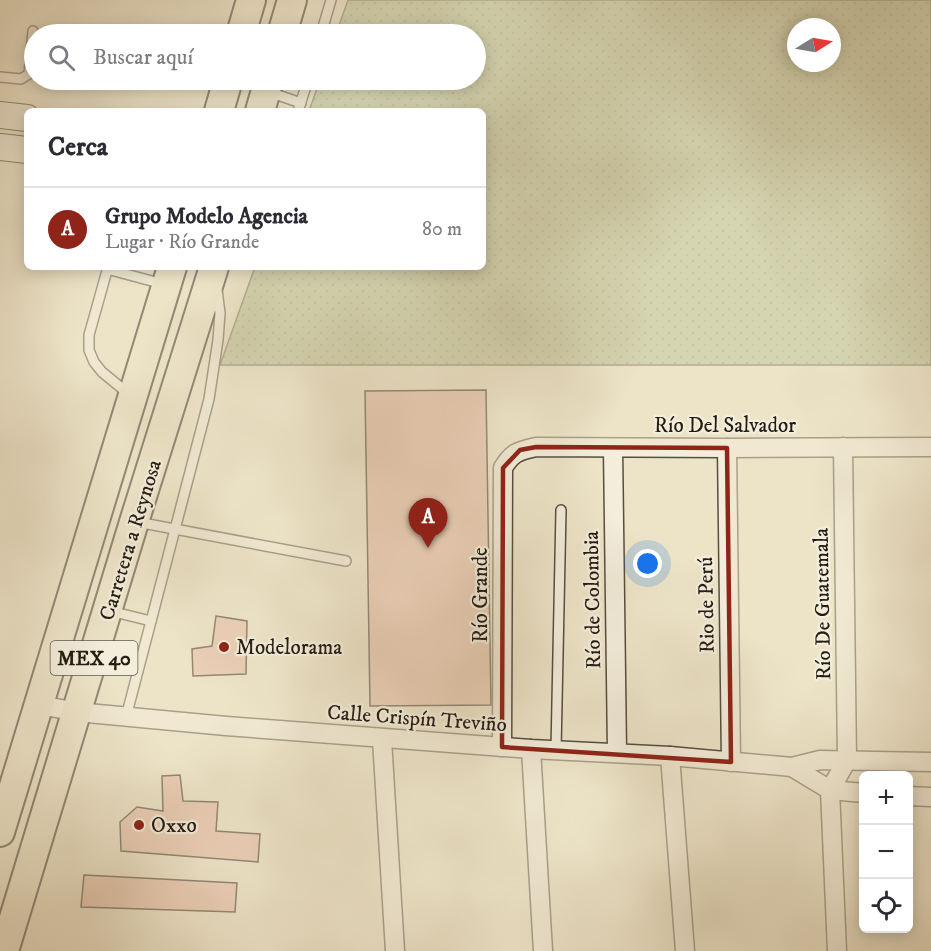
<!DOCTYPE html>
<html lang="es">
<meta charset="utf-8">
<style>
:root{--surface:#fff;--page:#f7f7f7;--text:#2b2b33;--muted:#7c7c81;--line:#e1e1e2;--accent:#8f2418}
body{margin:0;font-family:"IM FELL DW Pica",serif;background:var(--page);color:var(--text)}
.controls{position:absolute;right:18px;bottom:18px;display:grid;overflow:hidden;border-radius:9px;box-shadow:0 3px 15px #0003}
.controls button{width:54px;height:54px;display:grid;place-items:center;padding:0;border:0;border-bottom:2px solid var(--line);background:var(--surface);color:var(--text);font:30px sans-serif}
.compass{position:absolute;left:787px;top:18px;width:54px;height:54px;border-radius:50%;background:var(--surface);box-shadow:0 3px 15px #0003;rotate:79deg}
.you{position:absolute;left:648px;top:564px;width:21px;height:21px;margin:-15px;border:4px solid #fff;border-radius:50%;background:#1a73e8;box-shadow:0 0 0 9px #1a73e833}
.badge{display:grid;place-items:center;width:39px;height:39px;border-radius:50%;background:var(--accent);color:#fff;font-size:20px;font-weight:700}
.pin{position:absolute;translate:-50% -50px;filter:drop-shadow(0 2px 3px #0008)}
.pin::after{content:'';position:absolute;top:32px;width:21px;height:18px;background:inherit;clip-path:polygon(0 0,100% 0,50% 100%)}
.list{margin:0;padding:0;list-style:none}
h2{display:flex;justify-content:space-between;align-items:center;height:78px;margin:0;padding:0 24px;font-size:26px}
h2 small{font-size:20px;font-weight:400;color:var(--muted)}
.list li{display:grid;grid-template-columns:39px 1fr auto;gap:18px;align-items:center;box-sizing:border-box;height:84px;padding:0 24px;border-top:2px solid var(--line)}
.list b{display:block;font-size:22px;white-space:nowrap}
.list p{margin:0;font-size:20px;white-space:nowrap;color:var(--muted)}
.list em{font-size:20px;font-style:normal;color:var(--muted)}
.icon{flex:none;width:33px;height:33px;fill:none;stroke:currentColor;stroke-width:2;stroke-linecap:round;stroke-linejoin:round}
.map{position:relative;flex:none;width:931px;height:951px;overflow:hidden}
.search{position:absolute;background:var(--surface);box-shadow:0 3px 15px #0003;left:24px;top:24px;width:462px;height:66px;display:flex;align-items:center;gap:15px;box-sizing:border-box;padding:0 21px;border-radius:33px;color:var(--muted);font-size:22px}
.panel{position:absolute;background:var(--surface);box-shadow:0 3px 15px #0003;left:24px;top:108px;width:462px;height:162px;border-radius:9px}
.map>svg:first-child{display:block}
.grass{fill:url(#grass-dots);stroke:#6e7054;stroke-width:1.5;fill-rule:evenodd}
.building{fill:#e9b9a2;stroke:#241c13;stroke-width:1.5}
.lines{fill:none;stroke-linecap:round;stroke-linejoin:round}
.lane-casing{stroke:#564e40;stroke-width:12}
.street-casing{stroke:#564e40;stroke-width:21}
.secondary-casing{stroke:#241c13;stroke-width:28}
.primary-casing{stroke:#241c13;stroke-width:32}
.lane{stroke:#f3eddb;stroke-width:9}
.street{stroke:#f3eddb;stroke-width:18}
.secondary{stroke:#f3eddb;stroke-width:26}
.primary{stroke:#ede4c8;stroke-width:28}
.marked{fill:none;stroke:#8f2418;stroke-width:4.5;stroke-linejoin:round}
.poi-dot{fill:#8f2418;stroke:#f3eddb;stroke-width:2}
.labels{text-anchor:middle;stroke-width:4.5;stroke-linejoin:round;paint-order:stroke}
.shield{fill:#f3eddb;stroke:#625b4f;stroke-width:1.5}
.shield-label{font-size:20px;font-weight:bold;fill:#241c13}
.street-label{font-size:21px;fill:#241c13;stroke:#f3eddb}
.poi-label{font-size:21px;fill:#241c13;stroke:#f3eddb;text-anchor:start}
</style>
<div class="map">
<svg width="931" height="951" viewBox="0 0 931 951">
<defs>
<pattern id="grass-dots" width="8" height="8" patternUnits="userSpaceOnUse" patternTransform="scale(1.5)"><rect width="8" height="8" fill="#b8c496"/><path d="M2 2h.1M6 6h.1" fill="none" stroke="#9ea880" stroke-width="1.8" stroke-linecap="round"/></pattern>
</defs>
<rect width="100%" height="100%" fill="#ede4c8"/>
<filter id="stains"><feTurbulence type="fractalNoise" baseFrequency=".00333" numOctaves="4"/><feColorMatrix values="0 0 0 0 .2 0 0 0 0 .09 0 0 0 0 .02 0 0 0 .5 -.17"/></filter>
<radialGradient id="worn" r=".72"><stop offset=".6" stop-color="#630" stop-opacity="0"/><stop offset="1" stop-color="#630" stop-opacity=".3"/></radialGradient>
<!-- grass -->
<path class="grass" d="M348 0H931V365H220L255 267H483V111H309L320 80H476V34H336ZM796 27H832V63H796Z"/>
<!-- building -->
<g class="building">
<polygon points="486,390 491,705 370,706 365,391"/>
<polygon points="216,616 247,621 246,674 193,676 192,649 212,646"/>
<polygon points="180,775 183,801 218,802 216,831 260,834 258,862 121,851 120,822 137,807 163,811 162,776"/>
<polygon points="84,875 237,883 235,912 81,907"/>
</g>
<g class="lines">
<!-- lane casing -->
<g class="lane-casing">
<g id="lane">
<polyline points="321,34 331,0"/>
<polyline points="0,77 21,79 29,74 33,31"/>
<polyline points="269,92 301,103"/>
<polyline points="298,111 308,80"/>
<polyline points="108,267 89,335 89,350 94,362 102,372 130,395"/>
<polyline points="107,269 163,284"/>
<polyline points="137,522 346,561"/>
<polyline points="110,611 151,621"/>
<polyline points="126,717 209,399 218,340 220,313 217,290"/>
<polyline points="556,750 561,510"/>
</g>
</g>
<!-- street casing -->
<g class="street-casing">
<g id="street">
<polyline points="613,448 617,752"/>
<polyline points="727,448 731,762"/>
<polyline points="40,705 77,712 226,726 531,749 670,756 792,767 820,760 931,762"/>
<polyline points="382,739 395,951"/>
<path d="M502 747 503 468C512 452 519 451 536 447L727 448 931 447"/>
<polyline points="531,749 543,951"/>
<polyline points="670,756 685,951"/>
<polyline points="792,767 830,790 864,793"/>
<polyline points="908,796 931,797"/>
<polyline points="837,951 830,790 847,760 843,447"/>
</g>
</g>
<!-- secondary casing -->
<g class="secondary-casing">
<g id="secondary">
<polyline points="0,115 27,118"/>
<polyline points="0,147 27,150"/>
</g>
</g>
<!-- primary casing -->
<g class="primary-casing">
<g id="primary">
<polyline points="241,34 251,0"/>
<polyline points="282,34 292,0"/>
<polyline points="219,111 228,80"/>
<polyline points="260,111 269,80"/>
<polyline points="0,832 172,267"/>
<polyline points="4,951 134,522 214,267"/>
</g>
</g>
<!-- lane -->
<use href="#lane" class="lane"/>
<!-- street -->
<use href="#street" class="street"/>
<!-- secondary -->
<use href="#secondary" class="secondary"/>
<!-- primary -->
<use href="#primary" class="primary"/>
</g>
<!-- marked area -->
<path d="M0 0H931V951H0ZM536 447 727 448 731 762 502 747 503 468 520 450Z" fill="#ede4c8" fill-opacity=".55" fill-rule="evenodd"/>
<path class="marked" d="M536 447 727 448 731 762 502 747 503 468 520 450Z"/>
<!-- markers -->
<g class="poi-dot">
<circle cx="224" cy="647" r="6"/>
<circle cx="139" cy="825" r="6"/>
</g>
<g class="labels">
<!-- shield labels -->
<rect class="shield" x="50.5" y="641" width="87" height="34" rx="4.5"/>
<g class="shield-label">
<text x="94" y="665">MEX 40</text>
</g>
<!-- street labels -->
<g class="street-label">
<text x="725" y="432">Río Del Salvador</text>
<text transform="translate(130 540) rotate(-73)" y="7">Carretera a Reynosa</text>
<text transform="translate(480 595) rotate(-90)" y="7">Río Grande</text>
<text transform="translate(592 600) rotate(-91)" y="7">Río de Colombia</text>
<text transform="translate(822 604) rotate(-91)" y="7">Río De Guatemala</text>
<text transform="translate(706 605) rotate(-91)" y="7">Rio de Perú</text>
<text transform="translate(417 718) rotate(4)" y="7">Calle Crispín Treviño</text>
</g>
<!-- poi labels -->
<g class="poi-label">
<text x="236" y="654">Modelorama</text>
<text x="151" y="832">Oxxo</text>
</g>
</g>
<rect width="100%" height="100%" filter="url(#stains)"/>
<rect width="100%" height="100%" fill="url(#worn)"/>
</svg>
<div class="controls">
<button>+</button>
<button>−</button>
<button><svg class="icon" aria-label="locate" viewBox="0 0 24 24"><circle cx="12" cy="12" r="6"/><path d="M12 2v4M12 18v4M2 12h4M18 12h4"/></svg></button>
</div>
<svg class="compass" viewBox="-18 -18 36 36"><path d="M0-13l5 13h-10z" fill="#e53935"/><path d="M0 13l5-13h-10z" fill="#7c7c81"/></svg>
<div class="you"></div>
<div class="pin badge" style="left:428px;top:548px">A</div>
<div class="search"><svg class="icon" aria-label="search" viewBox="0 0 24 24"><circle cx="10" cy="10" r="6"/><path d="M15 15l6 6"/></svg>Buscar aquí</div>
<section class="panel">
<h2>Cerca<small></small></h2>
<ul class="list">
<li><span class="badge">A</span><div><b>Grupo Modelo Agencia</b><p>Lugar · Río Grande</p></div><em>80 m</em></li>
</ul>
</section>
</div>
